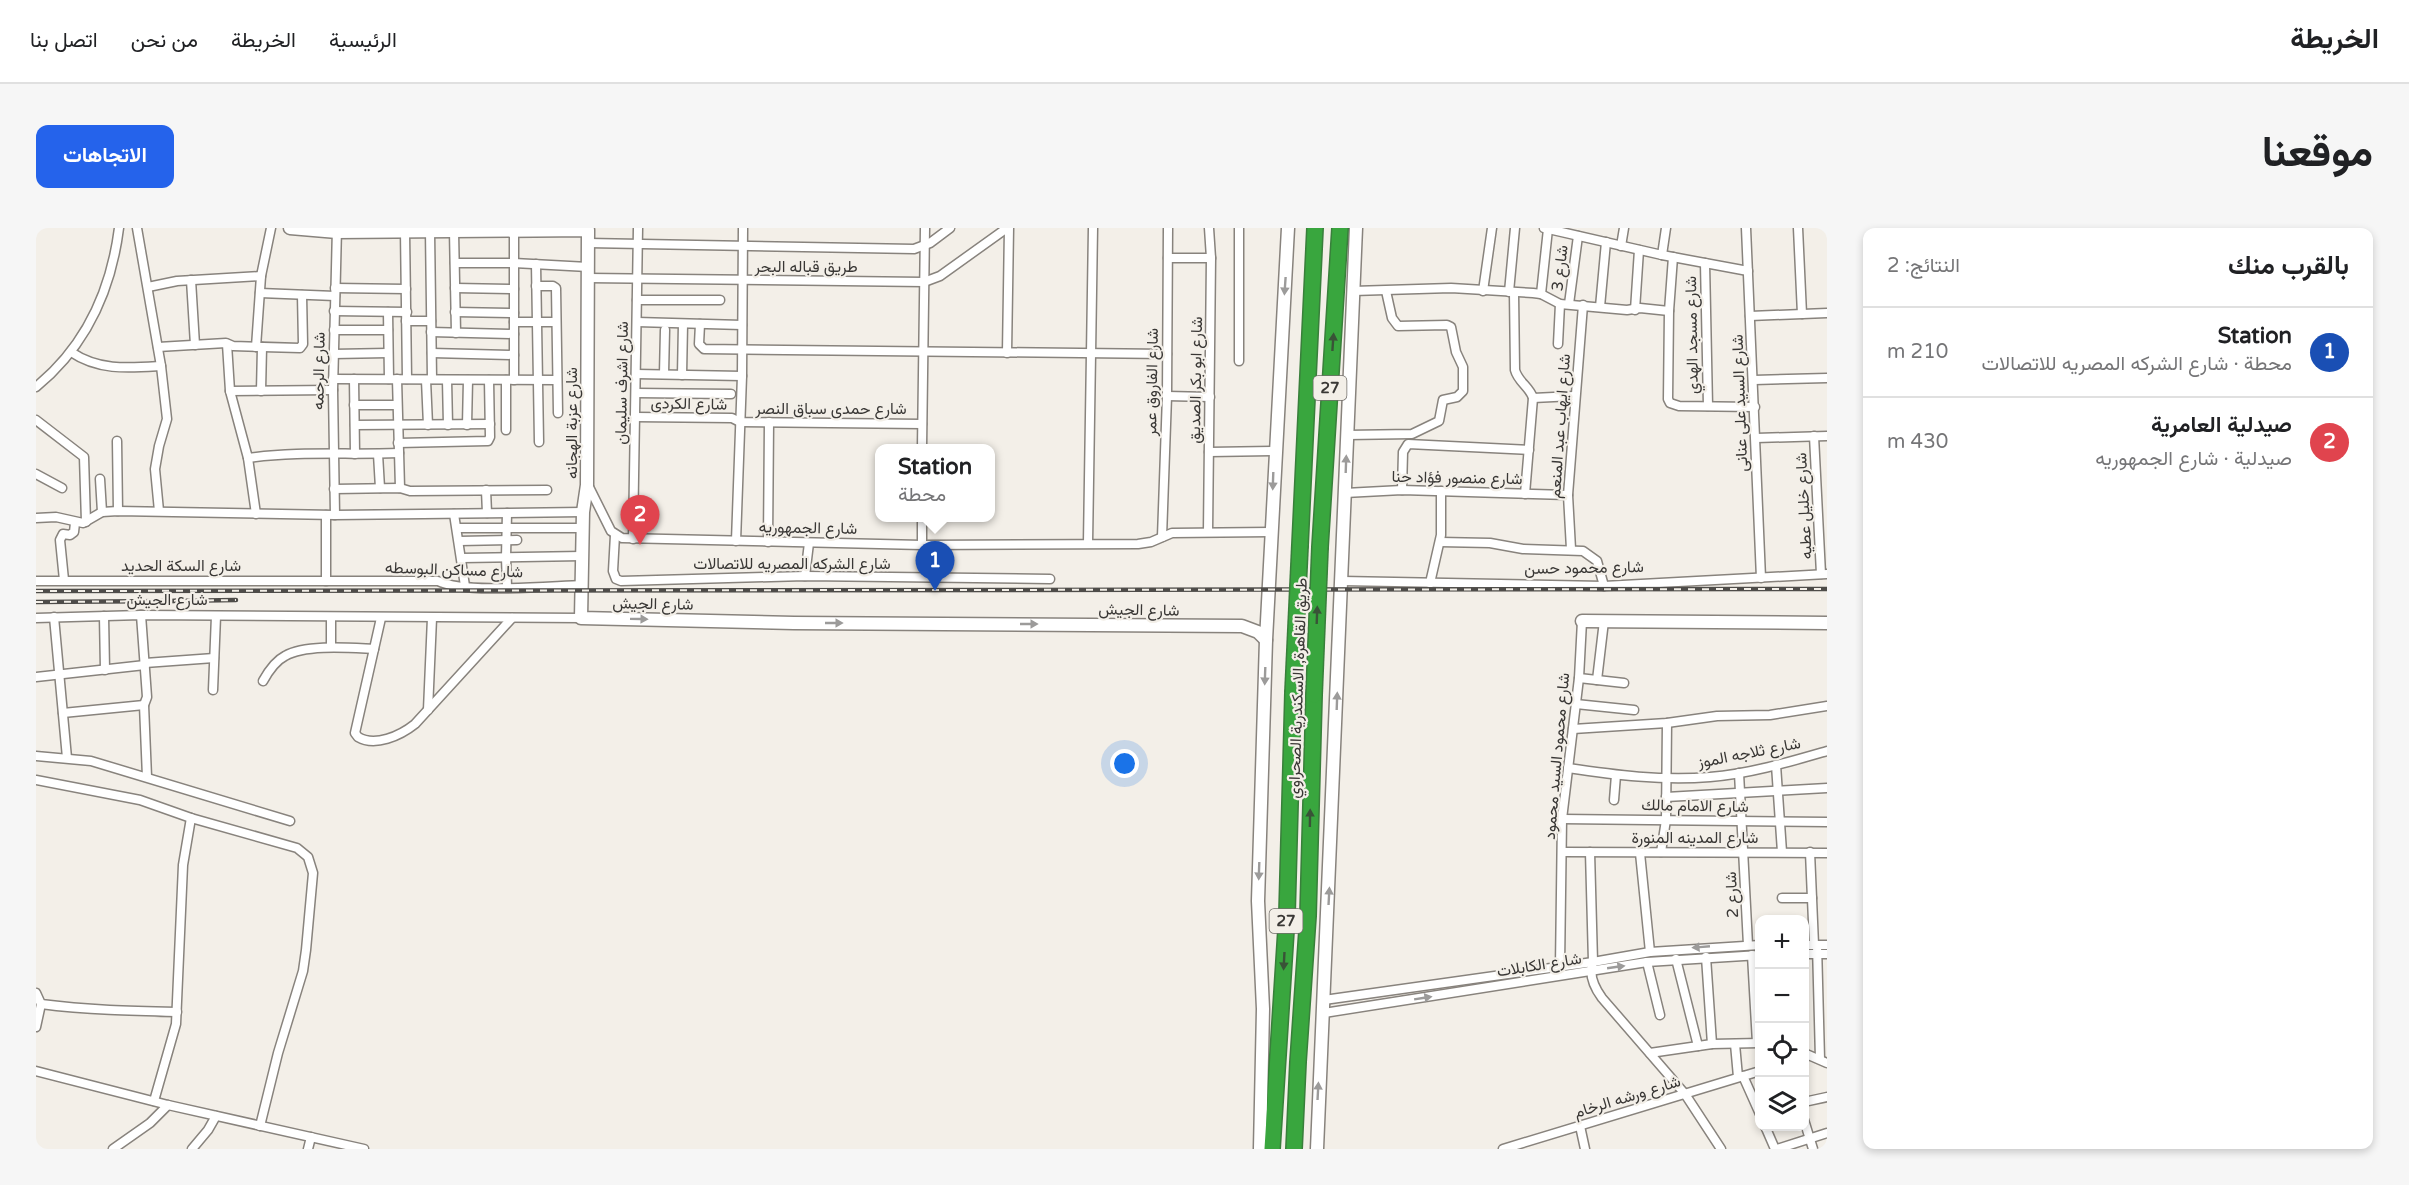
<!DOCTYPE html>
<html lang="ar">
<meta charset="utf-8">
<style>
:root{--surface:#fff;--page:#f6f6f6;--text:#202124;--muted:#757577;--line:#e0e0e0;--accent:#2563eb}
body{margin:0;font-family:"Varela Round",Vazirmatn,sans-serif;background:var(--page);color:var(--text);direction:rtl}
.controls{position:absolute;right:18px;bottom:18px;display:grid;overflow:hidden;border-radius:12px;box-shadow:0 3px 9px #0003}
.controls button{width:54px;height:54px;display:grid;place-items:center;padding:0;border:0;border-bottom:2px solid var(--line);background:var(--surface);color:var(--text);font:30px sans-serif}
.you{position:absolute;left:1089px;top:536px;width:21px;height:21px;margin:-15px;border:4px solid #fff;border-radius:50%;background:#1a73e8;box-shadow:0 0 0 9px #1a73e833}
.badge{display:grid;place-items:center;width:39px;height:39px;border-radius:50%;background:var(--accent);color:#fff;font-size:20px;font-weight:700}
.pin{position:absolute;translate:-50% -50px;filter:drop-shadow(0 2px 3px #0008)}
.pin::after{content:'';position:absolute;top:32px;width:21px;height:18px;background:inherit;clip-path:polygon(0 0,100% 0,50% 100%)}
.popup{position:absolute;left:839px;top:216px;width:120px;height:78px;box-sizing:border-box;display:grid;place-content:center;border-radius:12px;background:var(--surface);filter:drop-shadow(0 2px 4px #0005);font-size:20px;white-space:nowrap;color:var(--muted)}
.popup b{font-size:22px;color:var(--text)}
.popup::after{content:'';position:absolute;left:50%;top:100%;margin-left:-12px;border:12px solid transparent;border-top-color:var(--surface)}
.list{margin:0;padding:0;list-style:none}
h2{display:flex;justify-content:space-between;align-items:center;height:78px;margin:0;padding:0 24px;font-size:26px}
h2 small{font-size:20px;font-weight:400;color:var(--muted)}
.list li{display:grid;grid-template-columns:39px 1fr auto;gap:18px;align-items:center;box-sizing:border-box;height:90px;padding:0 24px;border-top:2px solid var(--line)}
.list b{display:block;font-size:22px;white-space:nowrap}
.list p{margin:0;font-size:20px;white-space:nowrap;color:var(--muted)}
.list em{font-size:20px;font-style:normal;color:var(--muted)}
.icon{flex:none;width:33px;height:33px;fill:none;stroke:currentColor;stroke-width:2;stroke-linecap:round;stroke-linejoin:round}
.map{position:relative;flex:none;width:1791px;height:921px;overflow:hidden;direction:ltr;border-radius:12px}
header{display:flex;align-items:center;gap:36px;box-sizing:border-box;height:84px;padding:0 30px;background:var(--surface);border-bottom:2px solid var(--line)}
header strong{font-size:28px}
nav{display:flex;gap:33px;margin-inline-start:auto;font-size:21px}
.intro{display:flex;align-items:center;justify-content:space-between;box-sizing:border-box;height:144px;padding:0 36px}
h1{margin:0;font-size:42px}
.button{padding:15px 27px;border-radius:12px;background:var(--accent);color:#fff;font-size:21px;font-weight:700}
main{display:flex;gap:36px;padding:0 36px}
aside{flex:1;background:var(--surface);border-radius:12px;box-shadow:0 3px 9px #0003}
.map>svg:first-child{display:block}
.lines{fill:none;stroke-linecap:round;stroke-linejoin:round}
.street-casing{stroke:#88837d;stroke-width:11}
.secondary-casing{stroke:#88837d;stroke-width:15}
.highway-casing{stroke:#397f3b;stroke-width:18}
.street{stroke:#fff;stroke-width:8}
.secondary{stroke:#fff;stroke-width:12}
.highway{stroke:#39a63e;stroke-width:15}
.rail-casing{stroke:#4e4c49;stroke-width:4.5}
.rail{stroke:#f3efe8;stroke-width:2;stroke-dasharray:7;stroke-linecap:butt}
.highway-bridge-casing{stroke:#397f3b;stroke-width:18;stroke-linecap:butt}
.highway-bridge{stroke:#39a63e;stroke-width:15}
.oneway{fill:#9c9b9a}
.oneway2{fill:#395337}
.labels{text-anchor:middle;stroke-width:4.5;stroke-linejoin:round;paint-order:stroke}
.shield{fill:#f3efe8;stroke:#716e6b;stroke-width:1.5}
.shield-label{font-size:15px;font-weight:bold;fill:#393735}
.street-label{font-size:16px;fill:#393735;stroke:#f3efe8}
</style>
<header>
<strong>الخريطة</strong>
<nav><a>الرئيسية</a><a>الخريطة</a><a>من نحن</a><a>اتصل بنا</a></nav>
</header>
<div class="intro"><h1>موقعنا</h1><a class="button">الاتجاهات</a></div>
<main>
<aside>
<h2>بالقرب منك<small>النتائج: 2</small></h2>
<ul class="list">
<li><span class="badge" style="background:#1a4fb4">1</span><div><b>Station</b><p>محطة · شارع الشركه المصريه للاتصالات</p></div><em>210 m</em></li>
<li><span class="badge" style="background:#e0444e">2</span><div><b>صيدلية العامرية</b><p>صيدلية · شارع الجمهوريه</p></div><em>430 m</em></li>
</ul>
</aside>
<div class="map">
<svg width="1791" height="921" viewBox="0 0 1791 921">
<rect width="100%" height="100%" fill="#f3efe8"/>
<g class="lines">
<!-- street casing -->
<g class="street-casing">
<g id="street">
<polyline points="101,0 125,138 131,191 123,218 119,241 123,283"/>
<polyline points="478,0 478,152"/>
<polyline points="1508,0 1626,27 1712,43"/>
<polyline points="1710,0 1725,350"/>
<polyline points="1762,0 1766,86"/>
<polyline points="369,3 371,151"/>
<polyline points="394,3 396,151"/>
<polyline points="418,3 420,105"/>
<polyline points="552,15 878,21 894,15 914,0"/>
<polyline points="1585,18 1588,0"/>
<polyline points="1626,27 1630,0"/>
<polyline points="1637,29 1633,83 1632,171 1634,175 1643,178 1719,179"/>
<polyline points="1132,30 1175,30"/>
<polyline points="419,35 478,35 552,39"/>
<polyline points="1669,35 1672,178"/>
<polyline points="500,36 503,214"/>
<polyline points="552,50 888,54 904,48 971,0"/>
<polyline points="155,52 159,117"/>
<polyline points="500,58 517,58 520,60 522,185"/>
<polyline points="112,59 141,53 225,48"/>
<polyline points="299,60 370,61"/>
<polyline points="419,60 478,61"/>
<polyline points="1317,63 1415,60 1497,65 1505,66 1524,76 1591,82 1604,80 1633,83"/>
<polyline points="1447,63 1456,0"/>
<polyline points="1473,64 1479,0"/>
<polyline points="224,65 299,68"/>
<path d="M1478 65 1479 142C1482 154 1494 159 1497 170L1489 266"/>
<polyline points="1505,66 1512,1"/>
<polyline points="601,72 684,72"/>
<polyline points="1533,76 1542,8"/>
<polyline points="1564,79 1570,14"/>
<polyline points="1599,82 1603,22"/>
<polyline points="298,83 371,84"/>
<polyline points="352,84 353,151"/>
<polyline points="419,84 478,85"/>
<polyline points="1714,88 1791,85"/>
<polyline points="370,93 395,93"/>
<polyline points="478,94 520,94"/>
<polyline points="601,94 706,97"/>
<polyline points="664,96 663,116 668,121 1131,126"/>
<polyline points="298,102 352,102"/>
<polyline points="395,104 478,106"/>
<polyline points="191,116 194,163 212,230 220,286"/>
<polyline points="1522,116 1524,76"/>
<polyline points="122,119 190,115 197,118 264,120 267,116 266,67"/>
<polyline points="220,119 225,48 235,0"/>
<path d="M35 124C63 143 93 140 125 138"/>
<polyline points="396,125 478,127"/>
<polyline points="971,125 973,0"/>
<polyline points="297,126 352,125"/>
<polyline points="1203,133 1203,0"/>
<polyline points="600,146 706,148"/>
<polyline points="628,146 629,102"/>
<polyline points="646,147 647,96"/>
<polyline points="297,151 521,152"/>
<polyline points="318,151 319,226"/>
<polyline points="361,151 364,260"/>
<polyline points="390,152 392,197"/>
<polyline points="411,152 412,197"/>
<polyline points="470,152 470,202"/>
<polyline points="1718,152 1791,150"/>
<path d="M0 159C50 118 75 63 83 0"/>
<polyline points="194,163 297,162"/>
<polyline points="225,163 226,119"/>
<polyline points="600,165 695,166"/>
<polyline points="1131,168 1174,169"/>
<polyline points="1497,170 1538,168"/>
<polyline points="318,177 361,177"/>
<polyline points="599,189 696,190 704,194 886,196"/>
<polyline points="0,192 48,229 50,294"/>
<polyline points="319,197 454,196"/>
<polyline points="431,197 432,152"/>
<polyline points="1311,207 1376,206 1403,193 1407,172 1421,169 1427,163 1427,139 1420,124 1415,99 1411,97 1362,98 1356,90 1350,63"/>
<polyline points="1778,208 1785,346"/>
<polyline points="1720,210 1791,208"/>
<polyline points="81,213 82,283"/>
<polyline points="362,215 452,213 454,209 453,152"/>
<polyline points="886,220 889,0"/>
<polyline points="1173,224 1239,223"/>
<polyline points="342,226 344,260"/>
<path d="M212 230C262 223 312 227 363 225"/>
<polyline points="0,246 26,260"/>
<polyline points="64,251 66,284"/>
<polyline points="552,257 575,303 586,310 886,317 1102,316 1115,314 1136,305 1235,304"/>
<polyline points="298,261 364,260 374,263 511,262"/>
<polyline points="450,262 451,285"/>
<polyline points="1366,262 1367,224 1372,216 1493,222"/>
<polyline points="1309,265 1366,262 1532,267"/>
<polyline points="471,285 470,329 471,359"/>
<polyline points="418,286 429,358"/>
<polyline points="299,287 297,162 301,0"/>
<polyline points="0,290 20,289 47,295 66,284 82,283 299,287 547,284"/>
<polyline points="421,300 547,300"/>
<polyline points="1172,304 1175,30 1173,0"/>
<polyline points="579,307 577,343 580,351 585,353 769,348 1014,351"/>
<polyline points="1126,309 1131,168 1132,0"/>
<polyline points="597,311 602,0"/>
<polyline points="423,313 481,312"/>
<polyline points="700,313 706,148 707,0"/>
<polyline points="732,314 733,194"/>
<polyline points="1404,314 1454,315 1487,321 1547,323 1561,333 1568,358"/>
<polyline points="1052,315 1057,0"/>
<polyline points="886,317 886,290"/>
<polyline points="1535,321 1532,267 1547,77"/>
<polyline points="426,330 546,328"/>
<polyline points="769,348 773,315"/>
<polyline points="28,352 24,312 27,306 34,307 38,304 39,295"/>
<path d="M0 353H402C429 366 512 358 546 357"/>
<polyline points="290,353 290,287"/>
<polyline points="1306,353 1568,358 1791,346"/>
<polyline points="1394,355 1405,307 1405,263"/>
<polyline points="105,387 111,469 108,477 111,549"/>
<polyline points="68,388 69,442"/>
<polyline points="18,389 31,530"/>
<polyline points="0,390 105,387 545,390"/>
<path d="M345 390 319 505 322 509C339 519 364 508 379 496L476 390"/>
<polyline points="295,419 295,389"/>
<polyline points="109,435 178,430"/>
<polyline points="0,449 109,437"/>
<polyline points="1543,450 1588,455"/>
<polyline points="1561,452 1568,393"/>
<path d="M227 453C232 444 239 433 249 428 270 416 315 420 338 421"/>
<polyline points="177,462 180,388"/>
<polyline points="1540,476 1598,482"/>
<polyline points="392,482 396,390"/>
<polyline points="27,485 108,477"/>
<polyline points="1537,501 1631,495 1681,488 1734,487 1791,478"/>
<polyline points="0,528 55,533 254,593"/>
<polyline points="1740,537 1746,624"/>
<path d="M1532 540C1579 547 1626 553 1674 549 1713 546 1753 534 1791 523"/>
<polyline points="1703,545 1712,717"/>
<polyline points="0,552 104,572 155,590 261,620 272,629 277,645 270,722 267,743 242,825 224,898"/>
<polyline points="1630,569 1791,560"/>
<polyline points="1578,572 1580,547"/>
<polyline points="1526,591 1791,594"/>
<polyline points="1527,624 1791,625"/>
<path d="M1554 624 1557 734C1552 747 1558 759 1566 770L1649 866 1685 921"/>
<polyline points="1625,624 1630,592 1631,495"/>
<polyline points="1774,624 1778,717"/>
<polyline points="1604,625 1614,724"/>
<polyline points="1746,670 1776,670"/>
<polyline points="1768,717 1791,717"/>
<polyline points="1781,717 1784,831"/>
<polyline points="1768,726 1791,726"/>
<polyline points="1716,727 1721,815"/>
<polyline points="1670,729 1676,816"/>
<polyline points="1640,731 1662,818"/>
<polyline points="1611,734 1624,787"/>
<polyline points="1524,738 1526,591 1543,450 1546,393"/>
<path d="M0 765 5 776C51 782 96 783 141 784"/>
<polyline points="1288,772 1557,734 1614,724 1724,717"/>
<polyline points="1288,785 1611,734 1724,727"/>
<polyline points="0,799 5,776"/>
<polyline points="1699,816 1702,849"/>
<polyline points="1614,825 1676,816 1724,815"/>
<polyline points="1768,825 1791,835"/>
<polyline points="0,843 132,877 328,921"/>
<polyline points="1707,848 1724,886"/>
<polyline points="118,873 140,796 147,637 155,590"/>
<polyline points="1768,874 1791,869"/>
<polyline points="1768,892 1777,921"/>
<polyline points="1544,898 1549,921"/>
<polyline points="1729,898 1739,921"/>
<polyline points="77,921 114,895 132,877"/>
<polyline points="156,921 172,902 180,888"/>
<polyline points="272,921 275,909"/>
<polyline points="1467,921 1724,843"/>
<polyline points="1741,921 1791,905"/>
</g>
</g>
<!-- secondary casing -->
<g class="secondary-casing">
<g id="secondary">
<polyline points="254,0 301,4 552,2 551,257 547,284 545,390 758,395 1206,398 1222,404 1230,412"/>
<polyline points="1546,393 1791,395"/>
<polyline points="1224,921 1227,781 1222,673 1230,412 1252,0"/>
<polyline points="1281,921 1320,0"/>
</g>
</g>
<!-- highway casing -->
<g class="highway-casing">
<g id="highway">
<polyline points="1264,317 1279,0"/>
<polyline points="1284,319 1304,0"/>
<polyline points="1236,921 1251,686 1257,465"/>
<polyline points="1258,921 1262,834 1272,688 1278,467"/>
</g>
</g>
<!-- street -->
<use href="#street" class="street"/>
<!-- secondary -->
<use href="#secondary" class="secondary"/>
<!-- highway -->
<use href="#highway" class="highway"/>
<!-- rail casing -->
<g class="rail-casing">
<g id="rail">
<polyline points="0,363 1791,361"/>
<polyline points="145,372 137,373 200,372"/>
<polyline points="0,374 137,373"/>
</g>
</g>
<!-- rail -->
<use href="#rail" class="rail"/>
<!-- highway-bridge casing -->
<g class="highway-bridge-casing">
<g id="highway-bridge">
<polyline points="1257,465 1264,317"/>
<polyline points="1278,467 1284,319"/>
</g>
</g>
<!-- highway-bridge -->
<use href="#highway-bridge" class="highway-bridge"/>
</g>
<!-- one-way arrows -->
<defs><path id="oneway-solid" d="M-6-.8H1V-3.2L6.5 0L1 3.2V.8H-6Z" transform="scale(1.5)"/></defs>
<g class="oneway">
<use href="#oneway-solid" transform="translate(1249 58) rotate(94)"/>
<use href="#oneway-solid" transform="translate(1310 236) rotate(-88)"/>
<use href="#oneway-solid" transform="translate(1237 253) rotate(92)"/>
<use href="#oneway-solid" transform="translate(603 391) rotate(1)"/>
<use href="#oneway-solid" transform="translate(798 395)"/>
<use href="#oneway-solid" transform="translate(993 396)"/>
<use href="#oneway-solid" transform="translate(1229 448) rotate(92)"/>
<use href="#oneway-solid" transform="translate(1301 473) rotate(-88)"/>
<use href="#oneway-solid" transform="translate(1223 643) rotate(92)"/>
<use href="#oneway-solid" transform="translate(1293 668) rotate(-87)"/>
<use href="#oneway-solid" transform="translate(1665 719) rotate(175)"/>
<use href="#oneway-solid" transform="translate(1580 739) rotate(-8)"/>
<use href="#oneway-solid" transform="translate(1387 770) rotate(-9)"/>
<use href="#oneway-solid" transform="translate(1282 863) rotate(-87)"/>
</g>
<g class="oneway2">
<use href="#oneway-solid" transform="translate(1297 114) rotate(-86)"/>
<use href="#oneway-solid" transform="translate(1281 387) rotate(-88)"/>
<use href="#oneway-solid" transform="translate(1274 590) rotate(-89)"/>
<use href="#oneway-solid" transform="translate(1248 733) rotate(93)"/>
</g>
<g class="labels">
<!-- shield labels -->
<g class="shield">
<rect x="1277.5" y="148" width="33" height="24" rx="4.5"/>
<rect x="1233.5" y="681" width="33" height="24" rx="4.5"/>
</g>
<g class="shield-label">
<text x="1294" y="165">27</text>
<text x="1250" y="698">27</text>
</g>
<!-- street labels -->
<g class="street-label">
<text x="770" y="44">طريق قباله البحر</text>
<text transform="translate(1523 40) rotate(-83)" y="6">شارع 3</text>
<text transform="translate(1655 107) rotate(-91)" y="6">شارع مسجد الهدي</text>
<text transform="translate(282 143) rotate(-89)" y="6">شارع الرحمه</text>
<text transform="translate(1159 152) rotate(-89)" y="6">شارع ابو بكر الصديق</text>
<text transform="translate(1115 154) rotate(-89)" y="6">شارع الفاروق عمر</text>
<text transform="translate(585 155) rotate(-89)" y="6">شارع اشرف سليمان</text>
<text transform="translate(653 175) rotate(1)" y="6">شارع الكردى</text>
<text transform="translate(1703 175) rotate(-92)" y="6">شارع السيد على عنانى</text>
<text x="795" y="186">شارع حمدى سباق النصر</text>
<text transform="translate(535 195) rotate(-90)" y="6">شارع عزبة الهجانه</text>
<text transform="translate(1523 198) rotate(-86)" y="6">شارع ايهاب عبد المنعم</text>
<text transform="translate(1421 249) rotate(1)" y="6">شارع منصور فؤاد حنا</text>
<text transform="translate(1767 278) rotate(-93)" y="6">شارع خليل عطيه</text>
<text transform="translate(772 299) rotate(1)" y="6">شارع الجمهوريه</text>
<text x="756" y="341">شارع الشركه المصريه للاتصالات</text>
<text x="145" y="343">شارع السكة الحديد</text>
<text transform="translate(1548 339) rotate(-1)" y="6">شارع محمود حسن</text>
<text transform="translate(418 341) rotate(2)" y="6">شارع مساكن البوسطه</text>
<text x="131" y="377">شارع الجيش</text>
<text transform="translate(617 375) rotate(1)" y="6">شارع الجيش</text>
<text transform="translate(1103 381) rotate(1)" y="6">شارع الجيش</text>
<text transform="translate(1261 460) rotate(-88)" y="6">طريق القاهرة, الاسكندرية الصحراوي</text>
<text transform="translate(1713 524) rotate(-11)" y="6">شارع ثلاجه الموز</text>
<text transform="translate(1520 528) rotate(-85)" y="6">شارع محمود السيد محمود</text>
<text transform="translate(1659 577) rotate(1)" y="6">شارع الامام مالك</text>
<text x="1659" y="615">شارع المدينه المنورة</text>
<text transform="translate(1695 667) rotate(-93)" y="6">شارع 2</text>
<text transform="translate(1503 736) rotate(-9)" y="6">شارع الكابلات</text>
<text transform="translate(1591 868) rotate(-17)" y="6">شارع ورشه الرخام</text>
</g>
</g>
</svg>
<div class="controls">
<button>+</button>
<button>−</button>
<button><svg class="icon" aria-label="locate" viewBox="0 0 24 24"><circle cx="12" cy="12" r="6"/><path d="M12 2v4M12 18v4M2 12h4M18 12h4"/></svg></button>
<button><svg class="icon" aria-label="layers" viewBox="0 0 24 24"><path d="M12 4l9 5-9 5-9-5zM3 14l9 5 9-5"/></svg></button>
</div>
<div class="you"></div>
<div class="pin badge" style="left:899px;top:363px;background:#1a4fb4">1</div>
<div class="popup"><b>Station</b>محطة</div>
<div class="pin badge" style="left:604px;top:317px;background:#e0444e">2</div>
</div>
</main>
